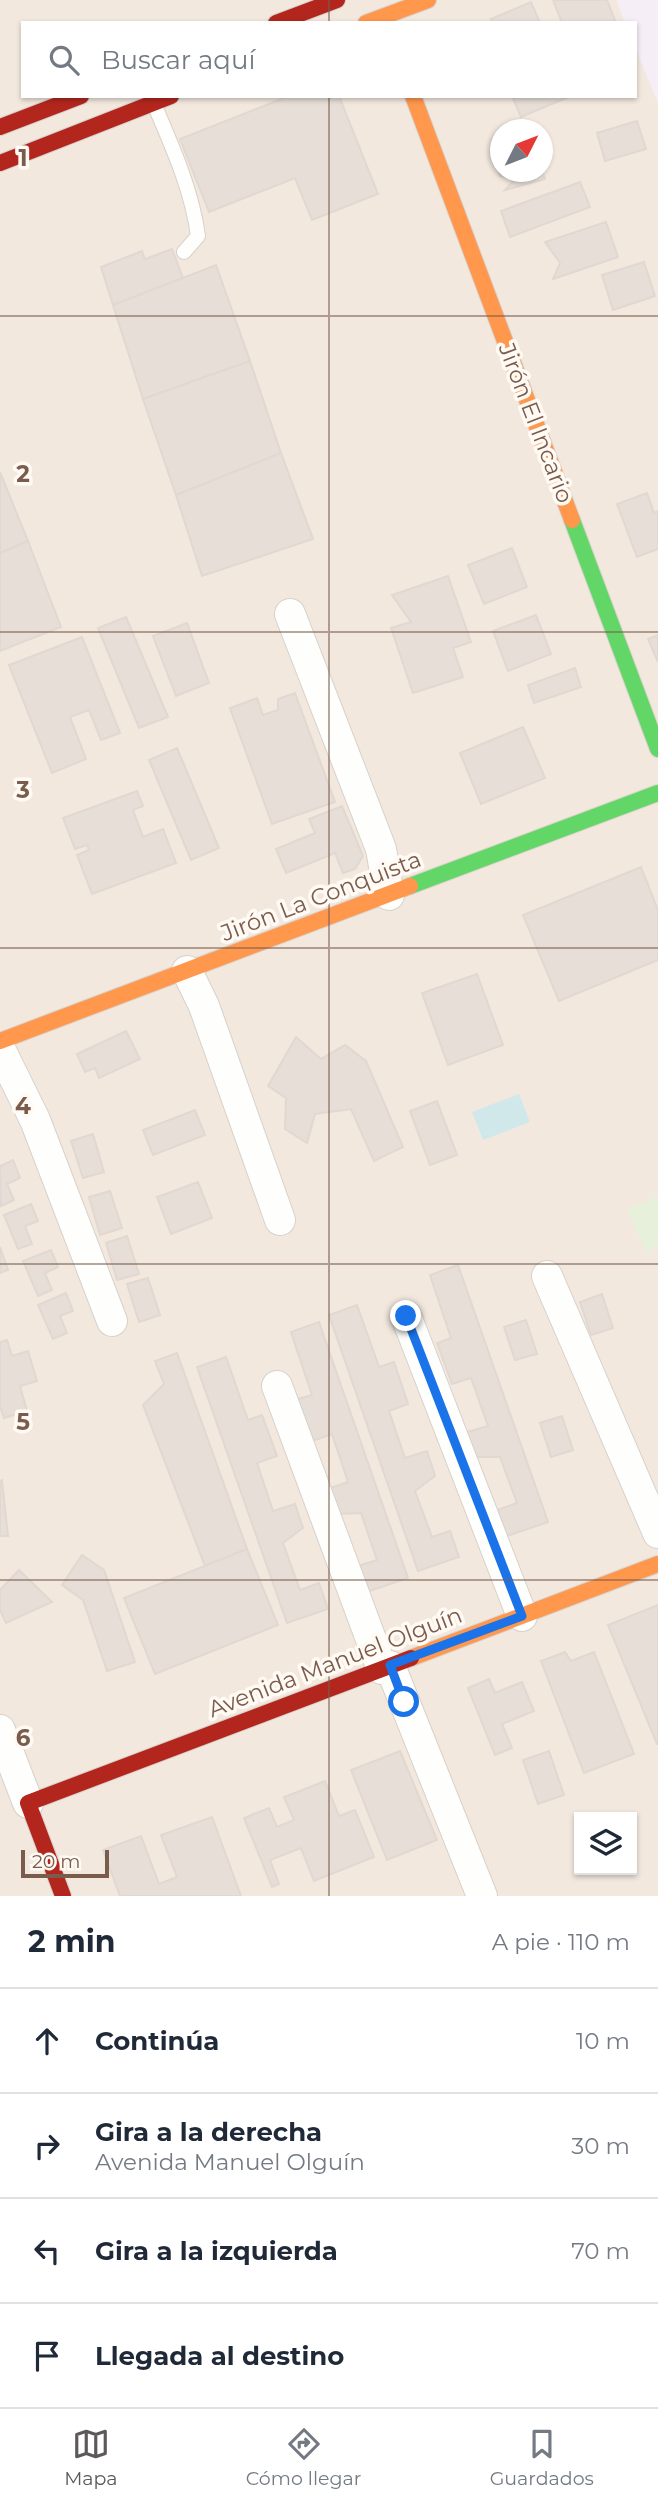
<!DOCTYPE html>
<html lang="es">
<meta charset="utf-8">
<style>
:root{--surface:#fff;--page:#f2f2f3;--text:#1f2937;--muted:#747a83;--line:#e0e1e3;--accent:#5c585b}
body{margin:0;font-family:Montserrat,sans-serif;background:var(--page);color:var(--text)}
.controls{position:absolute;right:21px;bottom:21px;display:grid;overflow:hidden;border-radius:0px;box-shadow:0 2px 5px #0004}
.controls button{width:63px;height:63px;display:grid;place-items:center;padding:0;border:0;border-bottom:2px solid var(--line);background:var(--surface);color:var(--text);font:35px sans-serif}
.compass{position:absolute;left:490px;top:119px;width:63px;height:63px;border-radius:50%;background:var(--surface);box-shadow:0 2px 5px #0004;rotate:48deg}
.scale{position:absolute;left:21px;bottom:18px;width:88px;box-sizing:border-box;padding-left:7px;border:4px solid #7a5c4d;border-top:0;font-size:19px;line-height:24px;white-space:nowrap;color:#7a5c4d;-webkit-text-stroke:5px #fffaf3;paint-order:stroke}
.stop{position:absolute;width:21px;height:21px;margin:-16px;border:5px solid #1a73e8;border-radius:50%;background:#fff}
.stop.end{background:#1a73e8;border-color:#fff;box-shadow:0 2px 7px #0008}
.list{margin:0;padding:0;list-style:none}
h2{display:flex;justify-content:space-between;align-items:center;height:91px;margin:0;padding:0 28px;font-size:30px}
h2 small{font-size:23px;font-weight:400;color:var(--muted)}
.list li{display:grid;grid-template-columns:46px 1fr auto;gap:21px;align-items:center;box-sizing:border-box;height:105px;padding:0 28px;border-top:2px solid var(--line)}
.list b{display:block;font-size:26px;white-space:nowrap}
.list p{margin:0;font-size:23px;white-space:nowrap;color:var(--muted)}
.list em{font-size:23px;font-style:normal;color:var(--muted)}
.icon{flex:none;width:38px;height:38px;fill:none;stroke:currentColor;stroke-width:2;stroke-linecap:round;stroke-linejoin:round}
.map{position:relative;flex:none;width:658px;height:1896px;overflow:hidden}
.search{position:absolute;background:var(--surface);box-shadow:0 2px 5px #0004;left:21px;right:21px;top:21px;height:77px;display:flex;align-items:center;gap:18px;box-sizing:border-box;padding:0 24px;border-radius:0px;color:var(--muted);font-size:26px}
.sheet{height:511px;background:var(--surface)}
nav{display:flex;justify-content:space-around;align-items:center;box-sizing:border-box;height:98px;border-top:2px solid var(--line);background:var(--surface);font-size:19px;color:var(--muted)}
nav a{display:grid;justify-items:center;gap:4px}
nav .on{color:var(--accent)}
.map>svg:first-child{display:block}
.residential{fill:#f2e8de;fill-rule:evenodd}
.education{fill:#f6eef6}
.green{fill:#e7f0db}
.water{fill:#d0e8ea}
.building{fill:#e6ded7;stroke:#e2d8d2;stroke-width:2}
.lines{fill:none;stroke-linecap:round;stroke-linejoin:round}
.lane-casing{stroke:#d7d1cb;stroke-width:16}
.street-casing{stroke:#d7d1cb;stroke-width:32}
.fast-casing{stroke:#d9d2cb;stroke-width:18}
.slow-casing{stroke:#d9d2cb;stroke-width:18}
.jam-casing{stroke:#d9d2cb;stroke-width:18}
.lane{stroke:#fefefd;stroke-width:14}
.street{stroke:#fefefd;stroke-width:30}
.fast{stroke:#63d668;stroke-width:16}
.slow{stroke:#ff974d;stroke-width:16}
.jam{stroke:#b3261e;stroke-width:16}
.route{stroke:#1a73e8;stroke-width:9}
.grid{fill:none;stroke:#7a5c4d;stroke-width:2;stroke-opacity:0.55}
.labels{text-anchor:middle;stroke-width:7;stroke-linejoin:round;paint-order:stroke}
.street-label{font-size:23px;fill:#7a5c4d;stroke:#fffaf3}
.grid-label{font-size:23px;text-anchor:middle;font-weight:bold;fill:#7a5c4d;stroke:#fffaf3;stroke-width:7;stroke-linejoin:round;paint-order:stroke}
</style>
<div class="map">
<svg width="658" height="1896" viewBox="0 0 658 1896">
<rect width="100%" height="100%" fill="#f9f5f0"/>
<!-- residential -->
<path class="residential" d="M0 0H658V1896H0ZM23 23H635V96H23ZM500 130H542V172H500ZM579 1817H632V1870H579Z"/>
<!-- education -->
<polygon class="education" points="616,0 658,0 658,104 635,47 635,23 625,23"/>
<!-- green -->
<polygon class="green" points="658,1196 658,1247 646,1252 627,1209"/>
<!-- water -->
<polygon class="water" points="519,1094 530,1122 483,1140 472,1112"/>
<!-- building -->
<g class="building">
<polygon points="553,0 607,0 616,23 562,23"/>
<polygon points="531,2 540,23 493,23 491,19"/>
<polygon points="289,96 339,96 378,194 312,220 295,178 209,212 180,139"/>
<polygon points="512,96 571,96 521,117"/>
<polygon points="637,121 646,149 605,161 597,133"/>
<polygon points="500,166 500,172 542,170 545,179 505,190 516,178 500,176 497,167"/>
<polygon points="580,182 590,207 510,237 501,211"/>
<polygon points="606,222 618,257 553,279 560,263 545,242"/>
<polygon points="172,249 183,278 113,305 101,267 142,251 145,259"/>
<polygon points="644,262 655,296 613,310 602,275"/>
<polygon points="216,265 250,361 143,399 113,305"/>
<polygon points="250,361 281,453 176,495 143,399"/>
<polygon points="281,453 313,539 202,576 176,495"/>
<polygon points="0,472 28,541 0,553"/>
<polygon points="647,493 654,513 658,511 658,549 637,557 617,504"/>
<polygon points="28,541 61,627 0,651 0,553"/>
<polygon points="512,548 527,587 484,604 468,565"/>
<polygon points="448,576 471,642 453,648 463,677 413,693 391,628 411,622 392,595"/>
<polygon points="536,615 551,654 508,671 493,631"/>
<polygon points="126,617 168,717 139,728 98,628"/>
<polygon points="187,623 209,683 176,696 153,636"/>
<polygon points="658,635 658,662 648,639"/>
<polygon points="82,637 120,733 101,740 89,710 70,717 86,759 52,773 9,665"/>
<polygon points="575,668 581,687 534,703 528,685"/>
<polygon points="295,693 335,802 272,824 230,708 257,698 263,715 278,710 278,699"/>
<polygon points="523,727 545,778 481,804 460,753"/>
<polygon points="177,748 219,848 191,860 149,760"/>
<polygon points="137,791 143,806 133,810 143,837 163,829 176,863 92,894 77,855 89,850 87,845 75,849 63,818"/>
<polygon points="342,806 363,856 355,869 343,873 335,853 286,873 276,849 315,833 309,819"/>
<polygon points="641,867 658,910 658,960 559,1001 523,915"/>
<polygon points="477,974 503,1045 448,1065 422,993"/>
<polygon points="126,1031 140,1059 99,1078 95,1068 85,1072 77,1054"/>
<polygon points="296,1037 321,1059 345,1045 366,1061 403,1147 374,1161 351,1109 315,1114 307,1143 285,1129 286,1098 268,1086"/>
<polygon points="437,1101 457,1155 430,1165 410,1111"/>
<polygon points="195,1110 205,1135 153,1155 143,1130"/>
<polygon points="93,1134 104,1172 83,1178 71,1141"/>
<polygon points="13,1160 20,1178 7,1184 14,1200 1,1206 0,1166"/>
<polygon points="198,1182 212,1218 171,1234 157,1197"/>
<polygon points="110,1191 122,1228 100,1235 89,1197"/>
<polygon points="31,1204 38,1221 25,1226 32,1244 18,1249 4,1215"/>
<polygon points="127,1236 139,1274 117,1280 106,1243"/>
<polygon points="0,1247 8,1270 0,1273"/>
<polygon points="51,1250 58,1267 45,1273 52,1290 38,1296 23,1261"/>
<polygon points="458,1265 548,1522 507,1536 497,1510 517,1503 500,1457 475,1457 467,1432 488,1426 471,1378 452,1384 437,1343 451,1338 430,1275"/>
<polygon points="148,1278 160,1315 139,1322 127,1284"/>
<polygon points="66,1293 73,1311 60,1316 67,1333 53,1339 38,1305"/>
<polygon points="602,1294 613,1328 591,1335 580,1302"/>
<polygon points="357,1305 379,1367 394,1362 408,1404 389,1411 405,1458 427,1451 435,1476 415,1491 432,1537 450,1531 459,1557 418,1571 329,1315"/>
<polygon points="526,1320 537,1354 515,1360 504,1327"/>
<polygon points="319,1322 408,1578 367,1592 358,1566 377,1560 361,1513 336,1514 327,1489 348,1482 332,1434 312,1441 298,1399 312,1395 291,1332"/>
<polygon points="7,1340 12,1356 28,1351 37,1381 20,1386 27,1411 4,1418 0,1406 0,1342"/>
<polygon points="177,1353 247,1549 205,1566 143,1405 164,1384 155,1361"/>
<polygon points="226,1357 248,1420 262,1415 277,1456 257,1463 273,1511 295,1504 303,1528 283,1543 300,1590 319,1583 328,1609 287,1623 197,1367"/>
<polygon points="562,1416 573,1450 551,1457 540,1423"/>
<polygon points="2,1480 8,1536 0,1536 0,1481"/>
<polygon points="247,1549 278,1625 155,1674 124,1598"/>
<polygon points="82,1555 104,1570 135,1662 107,1671 83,1600 62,1585"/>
<polygon points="19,1570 52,1602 6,1623 0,1610 0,1590"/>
<polygon points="658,1605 658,1744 657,1744 608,1625"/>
<polygon points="565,1652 571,1661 594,1652 634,1754 584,1773 541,1661"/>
<polygon points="489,1679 495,1693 522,1682 534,1711 502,1724 512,1748 495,1755 468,1688"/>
<polygon points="400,1751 437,1840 387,1860 351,1770"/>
<polygon points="549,1751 564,1795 538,1804 523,1760"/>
<polygon points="325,1781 339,1816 355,1810 374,1857 314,1881 301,1848 270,1860 279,1884 272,1887 244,1818 269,1808 277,1827 294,1820 284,1797"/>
<polygon points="212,1817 241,1896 120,1896 103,1850 141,1836 159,1884 177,1877 161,1835"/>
</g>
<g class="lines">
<!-- lane casing -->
<g class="lane-casing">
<path id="lane" d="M154 104C172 146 192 190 198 236L184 252"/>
</g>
<!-- street casing -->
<g class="street-casing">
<g id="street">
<polyline points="290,614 381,849 389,895"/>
<polyline points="187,971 204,1006 280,1220"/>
<polyline points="0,1049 35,1120 112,1321"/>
<polyline points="547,1276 658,1533"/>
<polyline points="406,1316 522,1616"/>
<polyline points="277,1386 382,1669"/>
<polyline points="390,1666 482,1896"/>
<polyline points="0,1730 28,1803"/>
</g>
</g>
<!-- fast casing -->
<g class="fast-casing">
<g id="fast">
<polyline points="572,520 658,749"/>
<polyline points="410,886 658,793"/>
</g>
</g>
<!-- slow casing -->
<g class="slow-casing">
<g id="slow">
<polyline points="366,23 428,0"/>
<polyline points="413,96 572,520"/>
<polyline points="0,1041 410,886"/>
<polyline points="411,1658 658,1564"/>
</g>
</g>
<!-- jam casing -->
<g class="jam-casing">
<g id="jam">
<polyline points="276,23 337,0"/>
<polyline points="0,127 81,96"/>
<polyline points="0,163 171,96"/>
<polyline points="63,1896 28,1803 411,1658"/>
</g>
</g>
<!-- lane -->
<use href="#lane" class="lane"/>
<!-- street -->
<use href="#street" class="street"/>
<!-- fast -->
<use href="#fast" class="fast"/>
<!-- slow -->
<use href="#slow" class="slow"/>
<!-- jam -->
<use href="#jam" class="jam"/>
</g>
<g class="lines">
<!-- route -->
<polyline class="route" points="404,1702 390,1665 522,1616 406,1316"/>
</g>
<!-- grid -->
<path class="grid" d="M329 0V23M329 96V1896M0 316H658M0 632H658M0 948H658M0 1264H658M0 1580H658"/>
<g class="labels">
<!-- street labels -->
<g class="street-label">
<text transform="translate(536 423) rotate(69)" y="8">Jirón El Incario</text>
<text transform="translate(321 896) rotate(-21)" y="8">Jirón La Conquista</text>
<text transform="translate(335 1662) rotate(-21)" y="8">Avenida Manuel Olguín</text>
</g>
</g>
<g class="grid-label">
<text x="23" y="166">1</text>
<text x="23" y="482">2</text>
<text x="23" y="798">3</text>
<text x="23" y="1114">4</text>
<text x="23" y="1430">5</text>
<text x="23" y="1746">6</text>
</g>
</svg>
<div class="controls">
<button><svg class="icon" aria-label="layers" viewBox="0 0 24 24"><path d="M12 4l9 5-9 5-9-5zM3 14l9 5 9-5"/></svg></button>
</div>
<svg class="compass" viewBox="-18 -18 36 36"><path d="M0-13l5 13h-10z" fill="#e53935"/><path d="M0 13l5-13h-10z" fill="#747a83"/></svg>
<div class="scale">20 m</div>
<div class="stop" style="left:404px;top:1702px"></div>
<div class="stop end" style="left:406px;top:1316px"></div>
<div class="search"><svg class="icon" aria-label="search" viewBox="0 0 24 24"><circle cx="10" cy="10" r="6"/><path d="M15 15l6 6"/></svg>Buscar aquí</div>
</div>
<section class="sheet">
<h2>2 min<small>A pie · 110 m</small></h2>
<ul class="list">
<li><svg class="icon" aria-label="ahead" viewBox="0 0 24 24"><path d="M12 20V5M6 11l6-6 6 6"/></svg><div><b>Continúa</b></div><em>10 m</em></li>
<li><svg class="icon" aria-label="right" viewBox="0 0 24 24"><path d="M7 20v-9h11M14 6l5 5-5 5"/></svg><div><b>Gira a la derecha</b><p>Avenida Manuel Olguín</p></div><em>30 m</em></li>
<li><svg class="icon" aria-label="left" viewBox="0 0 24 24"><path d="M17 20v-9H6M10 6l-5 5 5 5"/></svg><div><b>Gira a la izquierda</b></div><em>70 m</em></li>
<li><svg class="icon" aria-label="arrive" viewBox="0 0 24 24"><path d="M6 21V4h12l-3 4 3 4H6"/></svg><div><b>Llegada al destino</b></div></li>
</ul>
</section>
<nav>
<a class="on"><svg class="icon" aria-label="map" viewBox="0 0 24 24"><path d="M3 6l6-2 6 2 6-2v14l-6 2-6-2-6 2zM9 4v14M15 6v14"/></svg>Mapa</a>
<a><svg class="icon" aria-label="directions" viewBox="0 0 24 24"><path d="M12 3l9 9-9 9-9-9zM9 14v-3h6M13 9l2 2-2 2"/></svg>Cómo llegar</a>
<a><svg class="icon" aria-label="saved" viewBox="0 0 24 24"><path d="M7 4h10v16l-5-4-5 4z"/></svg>Guardados</a>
</nav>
